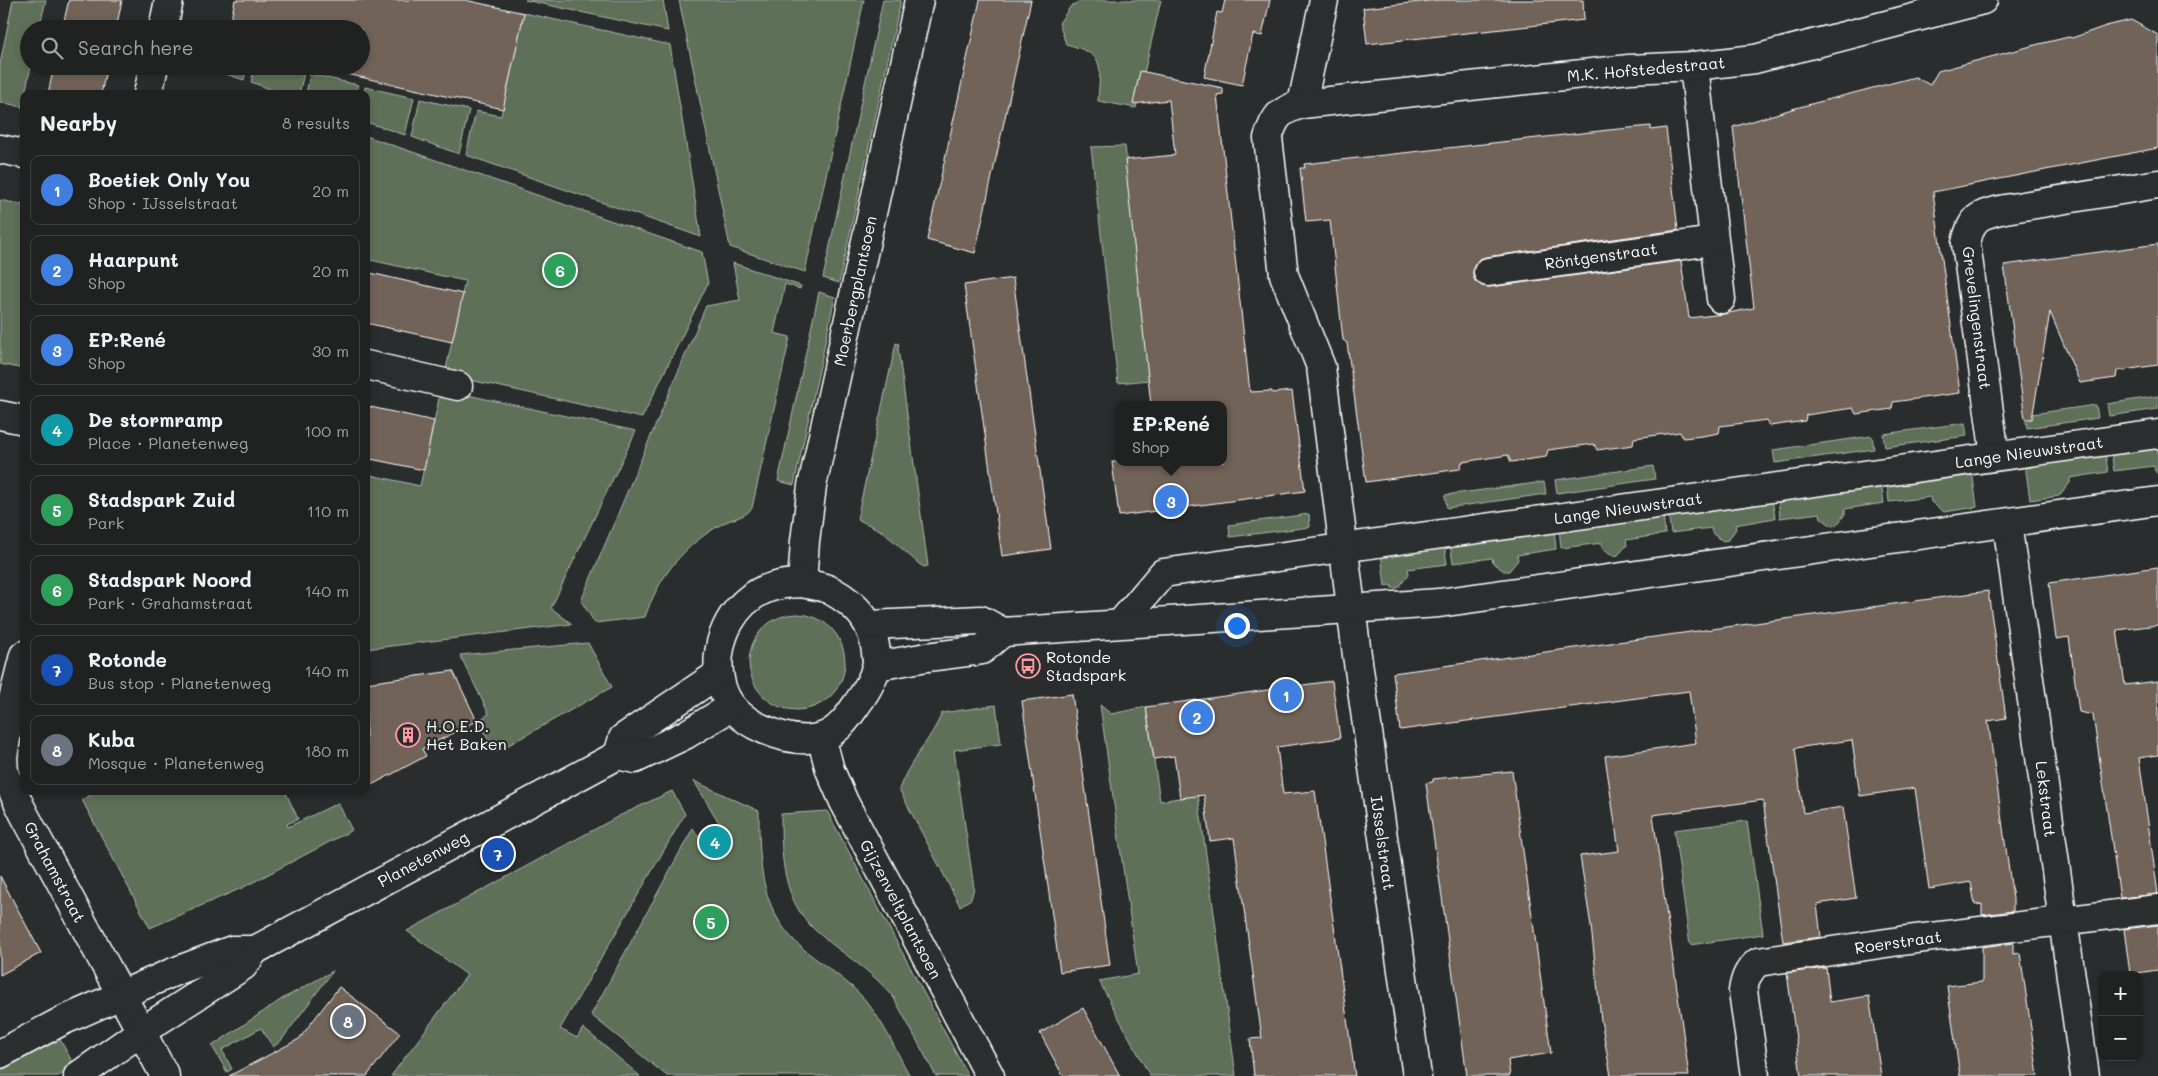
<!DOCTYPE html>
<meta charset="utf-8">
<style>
:root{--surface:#202222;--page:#2d2f2f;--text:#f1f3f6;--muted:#a2a4a5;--line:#3d3f40;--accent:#bca0f2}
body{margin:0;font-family:Mali,sans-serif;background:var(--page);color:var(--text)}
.controls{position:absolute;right:15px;bottom:15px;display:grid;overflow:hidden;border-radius:10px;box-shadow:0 2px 8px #0003}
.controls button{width:45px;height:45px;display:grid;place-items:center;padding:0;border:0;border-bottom:1px solid var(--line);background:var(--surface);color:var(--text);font:25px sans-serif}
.you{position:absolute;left:1236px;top:625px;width:18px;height:18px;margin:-12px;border:4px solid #fff;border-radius:50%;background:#1a73e8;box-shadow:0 0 0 8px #1a73e833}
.badge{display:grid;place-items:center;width:32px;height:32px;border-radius:50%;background:var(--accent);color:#fff;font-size:16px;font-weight:700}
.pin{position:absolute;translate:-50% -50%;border:2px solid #fff;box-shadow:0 1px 5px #0006}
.popup{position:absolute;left:1115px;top:401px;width:112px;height:65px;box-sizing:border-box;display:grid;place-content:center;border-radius:10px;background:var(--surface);filter:drop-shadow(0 1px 4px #0005);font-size:16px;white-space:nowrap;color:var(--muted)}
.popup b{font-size:19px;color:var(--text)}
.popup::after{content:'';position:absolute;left:50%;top:100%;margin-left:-10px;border:10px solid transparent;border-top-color:var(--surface)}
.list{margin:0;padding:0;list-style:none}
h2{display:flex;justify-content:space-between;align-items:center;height:65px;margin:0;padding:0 20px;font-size:21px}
h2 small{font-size:16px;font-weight:400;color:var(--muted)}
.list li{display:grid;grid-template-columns:32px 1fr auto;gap:15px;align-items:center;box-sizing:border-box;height:70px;margin:0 10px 10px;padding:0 10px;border:1px solid var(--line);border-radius:10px}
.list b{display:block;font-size:19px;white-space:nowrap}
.list p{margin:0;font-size:16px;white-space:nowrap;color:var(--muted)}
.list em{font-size:16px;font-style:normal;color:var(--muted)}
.icon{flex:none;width:28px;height:28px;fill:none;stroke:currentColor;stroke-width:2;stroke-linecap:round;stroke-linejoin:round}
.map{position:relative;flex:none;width:2158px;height:1076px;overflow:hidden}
.search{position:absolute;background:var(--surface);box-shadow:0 2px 8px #0003;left:20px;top:20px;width:350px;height:55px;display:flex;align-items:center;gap:12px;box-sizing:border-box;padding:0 18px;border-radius:28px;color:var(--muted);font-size:19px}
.panel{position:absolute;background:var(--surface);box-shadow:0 2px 8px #0003;left:20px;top:90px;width:350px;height:705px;border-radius:10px}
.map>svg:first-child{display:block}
.green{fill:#5e6f58;stroke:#aeb7ac}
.building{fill:#716358;stroke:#fff}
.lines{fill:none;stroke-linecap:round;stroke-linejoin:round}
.minor-casing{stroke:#fff;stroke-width:31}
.tertiary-casing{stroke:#fff;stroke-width:31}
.minor{stroke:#2a2d2e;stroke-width:28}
.tertiary{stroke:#2a2d2e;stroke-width:28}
.labels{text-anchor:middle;stroke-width:4.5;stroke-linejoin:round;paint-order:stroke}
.street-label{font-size:16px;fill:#fff;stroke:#2a2d2e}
.poi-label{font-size:16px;fill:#fff;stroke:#2a2d2e;text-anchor:start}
</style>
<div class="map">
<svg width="2158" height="1076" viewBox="0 0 2158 1076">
<rect width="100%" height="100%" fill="#2a2d2e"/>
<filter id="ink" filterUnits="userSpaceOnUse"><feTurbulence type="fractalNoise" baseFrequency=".02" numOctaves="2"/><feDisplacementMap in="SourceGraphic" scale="10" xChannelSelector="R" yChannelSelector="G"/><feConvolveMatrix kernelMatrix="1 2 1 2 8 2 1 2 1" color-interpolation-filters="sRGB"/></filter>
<g filter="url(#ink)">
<!-- green -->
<g class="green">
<polygon points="13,0 46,0 39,29 29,29 29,66 31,66 22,107 0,102 0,64"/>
<polygon points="525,0 663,0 668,31"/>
<polygon points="679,0 864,0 805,272 730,247"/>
<polygon points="883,0 901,0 839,283 823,278"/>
<path d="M1083 0H1161L1136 108 1098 101C1100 64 1107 55 1066 44L1059 23 1071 6Z"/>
<polygon points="524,13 670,45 701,237 466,155 476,111 501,116"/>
<polygon points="212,66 247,66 244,80 211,69"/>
<polygon points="255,66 272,66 304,73 299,94 283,94 251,82"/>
<polygon points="310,74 358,85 357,94 306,94"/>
<polygon points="365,87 414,98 405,135 366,122 366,94 364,94"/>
<polygon points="420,99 469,110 459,154 412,137"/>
<polygon points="366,136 702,252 708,283 642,418 461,378 462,372 446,369 465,281 366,259"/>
<polygon points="1125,146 1150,380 1118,383 1091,147"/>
<polygon points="0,200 24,205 24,369 0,364"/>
<path d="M733 263 801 286 800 289 785 284 774 333 790 337 752 508C745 518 732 518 722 524 684 545 659 576 645 617L595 623 581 601 706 306 740 300Z"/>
<polygon points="819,292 835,297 794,485 778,481"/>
<polygon points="896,343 899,344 898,348 928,566 924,567 919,564 882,531 857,519"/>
<polygon points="458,393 636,431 551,608 572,624 366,649 366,474 420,486 440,394"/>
<polygon points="2158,396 2158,409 2109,416 2107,404"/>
<polygon points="2096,405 2098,418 2027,428 2025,415"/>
<polygon points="1965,423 1967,436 1885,447 1883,434"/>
<polygon points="1872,436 1874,449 1775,463 1773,450"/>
<polygon points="2158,445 2158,474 2155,471 2154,466 2114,471 2111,451"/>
<polygon points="2105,453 2108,472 2070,478 2070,483 2059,496 2030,500 2025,464"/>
<polygon points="1653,466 1655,479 1557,493 1555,480"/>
<polygon points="1972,471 1977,507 1944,512 1931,502 1930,497 1889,502 1887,483"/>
<polygon points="1544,482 1546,494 1447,508 1445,495"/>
<polygon points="1881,483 1884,503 1845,509 1845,514 1837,525 1832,526 1821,518 1820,513 1780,518 1778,498"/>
<polygon points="1772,499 1775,518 1735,525 1736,529 1728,540 1723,541 1712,533 1711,528 1671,533 1668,513"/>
<polygon points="1309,514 1310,527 1230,537 1229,525"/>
<polygon points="1663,514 1665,534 1626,540 1627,545 1618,555 1614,556 1602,548 1602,543 1561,548 1559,528"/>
<polygon points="1554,529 1556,549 1517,555 1518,560 1509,571 1504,571 1493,563 1492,558 1453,563 1450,544"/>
<polygon points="1444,544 1447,564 1408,569 1409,574 1398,588 1392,588 1391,585 1385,586 1381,553"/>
<circle cx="797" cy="662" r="48"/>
<polygon points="588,643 612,687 496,752 477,721 489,714 460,655"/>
<path d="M996 705 1001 744 954 750 974 888 971 899 960 906 899 789C909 761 931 740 942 713Z"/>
<polygon points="1100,705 1111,714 1146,707 1160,801 1198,795 1236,1076 1150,1076 1099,981 1138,974"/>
<path d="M694 781 759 811C759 866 760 915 807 952 827 968 850 982 866 1001 884 1023 896 1051 910 1076H667L591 1015 693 828 709 854 730 841Z"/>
<polygon points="98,791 285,791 298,819 287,824 288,827 338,803 352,830 244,887 150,928 82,800"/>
<polygon points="672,791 685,814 560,1029 577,1038 583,1028 640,1076 391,1076 467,975 407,931 619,816"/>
<path d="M827 811 968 1076H936L894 998C872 970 842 954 816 931 782 900 781 856 781 814Z"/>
<polygon points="1747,821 1763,934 1690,945 1674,830"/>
<polygon points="333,971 280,1042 273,1047 261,1028 222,1050 232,1069 227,1072 212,1046 282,999"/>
<polygon points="57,1034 75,1067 58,1076 0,1076 0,1064"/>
</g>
<!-- building -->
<g class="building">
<polygon points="69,0 122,0 116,29 62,29"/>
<polygon points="235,0 465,0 524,13 503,109 311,66 361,66 361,29 229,29"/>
<polygon points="980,0 1031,0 975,253 927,240"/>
<polygon points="1225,0 1270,0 1262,36 1253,34 1242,85 1204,77 1217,12 1222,13"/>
<polygon points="1439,0 1583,0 1584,20 1367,44 1363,8"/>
<polygon points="2131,20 2158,35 2158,148 1933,192 1960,393 1893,402 1892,409 1856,414 1853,408 1806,415 1805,421 1770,426 1767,420 1720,426 1719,433 1702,436 1683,438 1680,432 1634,438 1633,445 1597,450 1594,444 1548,450 1546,457 1511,462 1508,455 1462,462 1460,469 1366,482 1347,343 1343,340 1330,220 1306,222 1300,168 1305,168 1304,164 1609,130 1651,126 1651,130 1666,128 1678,230 1486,257 1479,259 1474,266 1473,275 1475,281 1482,286 1490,287 1681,261 1689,318 1723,314 1754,308 1733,127 1792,109 1915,77 1930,85 1938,71 2039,44 2069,37 2072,38 2106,26"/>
<polygon points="54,66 107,66 101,94 48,94"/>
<polygon points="1140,71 1223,88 1223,94 1217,95 1250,392 1272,391 1272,393 1292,391 1305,491 1119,516 1112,462 1224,462 1224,405 1151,405 1125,160 1175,155 1169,100 1133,104"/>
<polygon points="2158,244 2158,365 2117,371 2116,378 2080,383 2050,312 2032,419 2025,419 2004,265"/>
<polygon points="366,272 463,294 452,342 366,323"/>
<polygon points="1013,278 1051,549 1002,556 964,285"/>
<polygon points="366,406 434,421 424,470 366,458"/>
<polygon points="2158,567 2158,625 2117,630 2125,685 2158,681 2158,755 2139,758 2158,894 2120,898 2093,715 2079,712 2069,637 2056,639 2049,583"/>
<polygon points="1988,591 2006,718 1988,721 2013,899 2013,911 1982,915 1982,904 1975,905 1971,882 1929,889 1915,788 1860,796 1852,740 1795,748 1803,813 1843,807 1856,898 1817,904 1821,937 1783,942 1763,800 1653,815 1689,1076 1611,1076 1601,1020 1591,926 1580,856 1619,851 1605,756 1696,743 1689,691 1400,730 1393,673"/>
<polygon points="453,671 477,721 422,749 426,756 366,788 366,683"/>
<polygon points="1332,681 1340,738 1277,747 1283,794 1315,791 1355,1076 1254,1076 1250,1039 1262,1038 1234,838 1210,841 1204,795 1180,798 1174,756 1154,759 1146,707"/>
<polygon points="1072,694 1110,965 1060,972 1022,701"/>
<polygon points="1512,771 1551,1053 1508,1060 1510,1076 1467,1076 1426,783 1433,782 1433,779"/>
<polygon points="0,876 41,953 0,975"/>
<polygon points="2158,925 2158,970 2130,974 2124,929"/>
<polygon points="2013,943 2013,954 2020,953 2038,1076 1960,1076 1947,986 1982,982 1982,947"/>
<polygon points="1826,968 1830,1002 1869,996 1881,1076 1801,1076 1787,973"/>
<polygon points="339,987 400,1033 367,1076 229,1076 299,1039"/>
<polygon points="1083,1008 1094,1028 1120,1076 1063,1076 1040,1033"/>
</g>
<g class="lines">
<!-- minor casing -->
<g class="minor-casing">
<g id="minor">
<polyline points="163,29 169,0"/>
<polyline points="1694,66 1721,299"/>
<polyline points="148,94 154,66"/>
<polyline points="1302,104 1324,0"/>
<polyline points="0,149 24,154"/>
<polyline points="1488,272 1713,241"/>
<polyline points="366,365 458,386"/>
<polyline points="0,415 24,420"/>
<path d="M1995 456 1966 243C1972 216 1979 215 2005 209L2158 184"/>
<polyline points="2007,523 2085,1076"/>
<polyline points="1121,623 1163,573 2158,434"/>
<polyline points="24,655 11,707 3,757 4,773 24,814 165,1076"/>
<path d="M1417 1076 1357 655 1321 367 1284 275 1268 138C1275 116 1279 111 1302 104L1629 69 1694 66 1755 59 1983 0"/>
<path d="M1755 1076 1743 991C1745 978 1748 971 1758 962L1900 941 2158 909"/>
</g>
</g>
<!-- tertiary casing -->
<g class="tertiary-casing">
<g id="tertiary">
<polyline points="802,583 805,541 812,486 919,0"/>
<path d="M802 583C811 585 824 586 832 591 857 605 873 622 876 652 876 657 878 663 876 667 873 681 865 693 857 704 848 717 838 732 822 737 802 743 781 737 763 729 742 720 726 705 721 684 710 642 735 593 780 585 787 583 795 584 802 583Z"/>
<polyline points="870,625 981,620 1003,632 1439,603 2158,501"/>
<polyline points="877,666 927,657 982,650 1003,632"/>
<polyline points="821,737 830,770 844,802 990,1076"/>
<polyline points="618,755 623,738 718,674"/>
<polyline points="0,1054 62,1021 171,973 232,950 255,950"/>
<polyline points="78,1076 142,1031 243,966 255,950 618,755 635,759 685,735 731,707"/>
</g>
</g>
<!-- minor -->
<use href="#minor" class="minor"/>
<!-- tertiary -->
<use href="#tertiary" class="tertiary"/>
</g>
</g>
<!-- icons -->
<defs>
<g id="bus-ring" transform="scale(1.25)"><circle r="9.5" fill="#2a2d2e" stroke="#ff9aa2" stroke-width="1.5"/><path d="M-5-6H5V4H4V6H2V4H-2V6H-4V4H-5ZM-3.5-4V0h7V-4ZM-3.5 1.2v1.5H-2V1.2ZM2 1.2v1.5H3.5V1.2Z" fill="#ff9aa2"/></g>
<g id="building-ring" transform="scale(1.25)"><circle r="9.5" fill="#2a2d2e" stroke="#ff9aa2" stroke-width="1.5"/><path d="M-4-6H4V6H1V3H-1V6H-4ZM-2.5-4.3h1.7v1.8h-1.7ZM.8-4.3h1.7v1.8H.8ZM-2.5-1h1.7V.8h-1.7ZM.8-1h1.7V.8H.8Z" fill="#ff9aa2"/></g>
</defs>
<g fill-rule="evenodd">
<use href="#bus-ring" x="1028" y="666"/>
<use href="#building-ring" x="408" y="735"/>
</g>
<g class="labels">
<!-- street labels -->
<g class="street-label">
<text transform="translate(1646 69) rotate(-5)" y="6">M.K. Hofstedestraat</text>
<text transform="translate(1601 256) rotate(-8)" y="6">Röntgenstraat</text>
<text transform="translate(855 291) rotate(-78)" y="6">Moerbergplantsoen</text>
<text transform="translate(1977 318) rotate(83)" y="6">Grevelingenstraat</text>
<text transform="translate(2029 452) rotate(-8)" y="6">Lange Nieuwstraat</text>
<text transform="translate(1628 508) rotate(-8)" y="6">Lange Nieuwstraat</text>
<text transform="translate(2046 799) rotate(83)" y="6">Lekstraat</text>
<text transform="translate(1383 843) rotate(82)" y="6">IJsselstraat</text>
<text transform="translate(423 859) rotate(-28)" y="6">Planetenweg</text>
<text transform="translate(55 872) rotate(62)" y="6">Grahamstraat</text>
<text transform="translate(901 909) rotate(62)" y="6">Gijzenveltplantsoen</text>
<text transform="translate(1898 942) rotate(-8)" y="6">Roerstraat</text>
</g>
<!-- poi labels -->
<g class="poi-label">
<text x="1046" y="663">Rotonde<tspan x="1046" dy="18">Stadspark</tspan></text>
<text x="426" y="732">H.O.E.D.<tspan x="426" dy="18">Het Baken</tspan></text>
</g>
</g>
</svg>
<div class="controls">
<button>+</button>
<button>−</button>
</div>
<div class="you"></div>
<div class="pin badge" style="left:1286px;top:695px;background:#3f7fe0">1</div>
<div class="pin badge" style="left:1197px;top:717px;background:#3f7fe0">2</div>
<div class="pin badge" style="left:1171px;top:501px;background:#3f7fe0">3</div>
<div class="popup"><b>EP:René</b>Shop</div>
<div class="pin badge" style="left:715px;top:842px;background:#0f9aa8">4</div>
<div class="pin badge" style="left:711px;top:922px;background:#2e9e5b">5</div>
<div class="pin badge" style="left:560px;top:270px;background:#2e9e5b">6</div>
<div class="pin badge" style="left:498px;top:854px;background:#1a4fb4">7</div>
<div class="pin badge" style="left:348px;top:1021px;background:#6b7280">8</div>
<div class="search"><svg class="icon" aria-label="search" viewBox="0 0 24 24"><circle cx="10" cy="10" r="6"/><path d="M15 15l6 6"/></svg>Search here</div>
<section class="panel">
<h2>Nearby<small>8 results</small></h2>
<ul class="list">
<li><span class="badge" style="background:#3f7fe0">1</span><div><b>Boetiek Only You</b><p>Shop · IJsselstraat</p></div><em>20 m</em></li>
<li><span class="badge" style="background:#3f7fe0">2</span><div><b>Haarpunt</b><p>Shop</p></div><em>20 m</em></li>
<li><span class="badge" style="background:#3f7fe0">3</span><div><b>EP:René</b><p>Shop</p></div><em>30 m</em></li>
<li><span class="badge" style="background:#0f9aa8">4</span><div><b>De stormramp</b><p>Place · Planetenweg</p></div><em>100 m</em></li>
<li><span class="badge" style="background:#2e9e5b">5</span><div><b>Stadspark Zuid</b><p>Park</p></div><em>110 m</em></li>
<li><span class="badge" style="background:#2e9e5b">6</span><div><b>Stadspark Noord</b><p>Park · Grahamstraat</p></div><em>140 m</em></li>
<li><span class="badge" style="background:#1a4fb4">7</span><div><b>Rotonde</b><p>Bus stop · Planetenweg</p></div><em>140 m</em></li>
<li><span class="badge" style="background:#6b7280">8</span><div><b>Kuba</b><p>Mosque · Planetenweg</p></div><em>180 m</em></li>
</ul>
</section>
</div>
